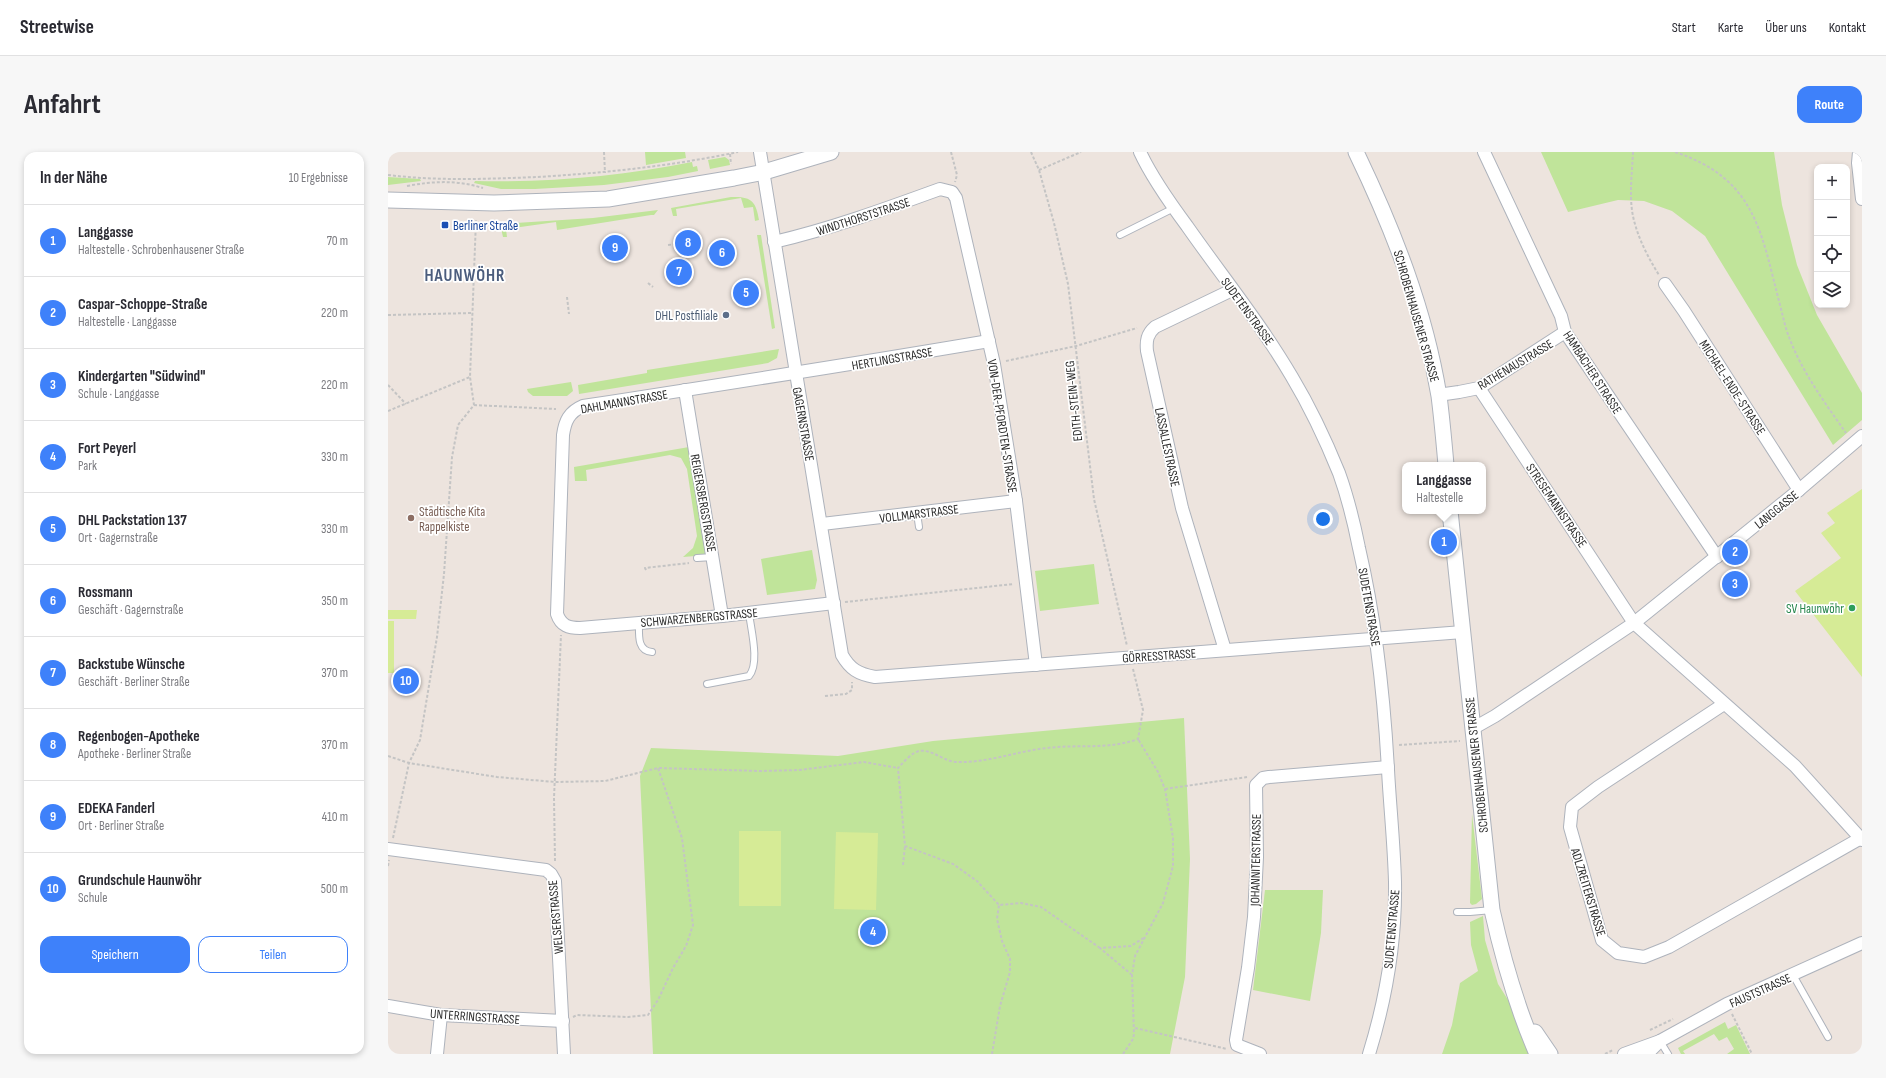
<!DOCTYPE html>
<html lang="de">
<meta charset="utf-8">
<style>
:root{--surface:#fff;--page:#f7f7f7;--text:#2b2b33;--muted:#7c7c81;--line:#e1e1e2;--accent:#3e81fa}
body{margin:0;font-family:"Sofia Sans Condensed",sans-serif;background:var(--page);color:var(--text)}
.controls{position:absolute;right:12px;top:12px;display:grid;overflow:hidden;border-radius:8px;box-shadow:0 2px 6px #0003}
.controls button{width:36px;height:36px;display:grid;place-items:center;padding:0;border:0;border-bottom:1px solid var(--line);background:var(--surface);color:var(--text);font:20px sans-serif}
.you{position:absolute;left:935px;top:367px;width:14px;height:14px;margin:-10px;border:3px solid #fff;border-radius:50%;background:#1a73e8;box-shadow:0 0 0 6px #1a73e833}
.badge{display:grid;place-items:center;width:26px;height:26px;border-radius:50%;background:var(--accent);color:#fff;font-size:13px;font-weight:700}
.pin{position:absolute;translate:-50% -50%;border:2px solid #fff;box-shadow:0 1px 4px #0006}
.popup{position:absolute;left:1014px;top:310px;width:84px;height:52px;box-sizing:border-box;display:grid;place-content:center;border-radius:8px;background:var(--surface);filter:drop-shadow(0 1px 3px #0005);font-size:13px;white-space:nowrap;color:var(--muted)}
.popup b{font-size:15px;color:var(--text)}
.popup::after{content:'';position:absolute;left:50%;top:100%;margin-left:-8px;border:8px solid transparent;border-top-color:var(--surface)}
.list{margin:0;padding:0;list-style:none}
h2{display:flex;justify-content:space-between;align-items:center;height:52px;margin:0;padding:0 16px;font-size:17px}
h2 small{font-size:13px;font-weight:400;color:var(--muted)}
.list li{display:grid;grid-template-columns:26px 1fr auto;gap:12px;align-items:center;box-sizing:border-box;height:72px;padding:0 16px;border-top:1px solid var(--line)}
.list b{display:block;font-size:15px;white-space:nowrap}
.list p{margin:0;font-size:13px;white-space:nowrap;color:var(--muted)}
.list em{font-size:13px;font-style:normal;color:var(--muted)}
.actions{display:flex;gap:8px;padding:12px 16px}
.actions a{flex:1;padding:9px 0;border:1px solid var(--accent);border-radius:12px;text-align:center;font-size:14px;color:var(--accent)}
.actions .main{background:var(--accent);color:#fff}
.icon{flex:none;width:22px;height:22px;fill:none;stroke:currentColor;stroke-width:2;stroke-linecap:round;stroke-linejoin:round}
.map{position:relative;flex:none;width:1474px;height:902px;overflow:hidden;border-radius:12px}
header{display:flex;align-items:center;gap:24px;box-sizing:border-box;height:56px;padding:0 20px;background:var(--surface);border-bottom:1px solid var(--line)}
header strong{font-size:19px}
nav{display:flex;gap:22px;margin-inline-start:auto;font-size:14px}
.intro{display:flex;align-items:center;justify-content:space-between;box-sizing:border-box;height:96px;padding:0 24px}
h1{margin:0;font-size:28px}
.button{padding:10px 18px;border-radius:12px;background:var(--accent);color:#fff;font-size:14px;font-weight:700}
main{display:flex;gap:24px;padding:0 24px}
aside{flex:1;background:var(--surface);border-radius:12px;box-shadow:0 2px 6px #0003}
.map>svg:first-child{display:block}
.green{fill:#c0e49a}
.pitch{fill:#d6eb96}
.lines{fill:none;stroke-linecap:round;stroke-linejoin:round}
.service-casing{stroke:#aeb3bc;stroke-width:8}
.minor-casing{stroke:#aeb3bc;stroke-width:14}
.tertiary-casing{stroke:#aeb3bc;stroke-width:17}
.path{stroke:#c4c4c4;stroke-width:2;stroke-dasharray:3 2;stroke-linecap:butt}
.service{stroke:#fff;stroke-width:6}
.minor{stroke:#fff;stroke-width:12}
.tertiary{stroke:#fff;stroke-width:15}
.transit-dot{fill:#1a4fb4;stroke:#fff;stroke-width:1.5}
.service-dot{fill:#5c6f8a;stroke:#fff;stroke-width:1.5}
.education-dot{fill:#8d6e63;stroke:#fff;stroke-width:1.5}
.leisure-dot{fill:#2e9e5b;stroke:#fff;stroke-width:1.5}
.labels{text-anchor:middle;stroke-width:3.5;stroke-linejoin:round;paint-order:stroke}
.street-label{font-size:13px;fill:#2c2c2c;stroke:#fff}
.transit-label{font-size:13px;fill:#164399;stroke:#fff;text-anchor:start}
.service-label{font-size:13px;fill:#4e5e75;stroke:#fff;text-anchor:end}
.education-label{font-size:13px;fill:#785e54;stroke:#fff;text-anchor:start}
.leisure-label{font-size:13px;fill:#27864d;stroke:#fff;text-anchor:end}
.district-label{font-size:17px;font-weight:bold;letter-spacing:1px;fill:#4b5d7d;stroke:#fff}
</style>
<header>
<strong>Streetwise</strong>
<nav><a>Start</a><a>Karte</a><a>Über uns</a><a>Kontakt</a></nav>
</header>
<div class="intro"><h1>Anfahrt</h1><a class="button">Route</a></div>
<main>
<aside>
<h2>In der Nähe<small>10 Ergebnisse</small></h2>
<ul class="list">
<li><span class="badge">1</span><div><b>Langgasse</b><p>Haltestelle · Schrobenhausener Straße</p></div><em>70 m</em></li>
<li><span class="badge">2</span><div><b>Caspar-Schoppe-Straße</b><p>Haltestelle · Langgasse</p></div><em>220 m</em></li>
<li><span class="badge">3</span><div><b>Kindergarten &quot;Südwind&quot;</b><p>Schule · Langgasse</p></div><em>220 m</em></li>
<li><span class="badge">4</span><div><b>Fort Peyerl</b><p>Park</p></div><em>330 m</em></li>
<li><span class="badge">5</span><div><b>DHL Packstation 137</b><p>Ort · Gagernstraße</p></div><em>330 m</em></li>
<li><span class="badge">6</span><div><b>Rossmann</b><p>Geschäft · Gagernstraße</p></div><em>350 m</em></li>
<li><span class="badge">7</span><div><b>Backstube Wünsche</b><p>Geschäft · Berliner Straße</p></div><em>370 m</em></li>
<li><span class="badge">8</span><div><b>Regenbogen-Apotheke</b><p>Apotheke · Berliner Straße</p></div><em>370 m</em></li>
<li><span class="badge">9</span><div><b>EDEKA Fanderl</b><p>Ort · Berliner Straße</p></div><em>410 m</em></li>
<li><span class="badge">10</span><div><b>Grundschule Haunwöhr</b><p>Schule</p></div><em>500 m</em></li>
</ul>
<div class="actions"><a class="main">Speichern</a><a>Teilen</a></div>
</aside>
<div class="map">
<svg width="1474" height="902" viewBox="0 0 1474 902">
<rect width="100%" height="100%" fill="#ede4de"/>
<!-- green -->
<g class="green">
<polygon points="257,0 297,0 298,6 258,13"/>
<polygon points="1153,0 1386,0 1394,53 1409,113 1429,163 1474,241 1474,268 1445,293 1317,84 1284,59 1256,49 1230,48 1180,60"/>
<polygon points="337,5 341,8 342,13 322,17 320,8"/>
<path d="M304 10 305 15 309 14 310 19 280 25 216 33 147 37H113L86 31 87 29C159 31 233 24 304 10Z"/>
<polygon points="0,25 32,27 33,29 0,33"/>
<path d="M343 45C363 44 368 49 371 68L367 69 365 55 356 56 353 46 288 57 289 64H285L283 56Z"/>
<polygon points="270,58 266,63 263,63 169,78 168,70 118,77 119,85 115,85 112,72 205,66"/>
<polygon points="369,83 373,83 387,176 384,177"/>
<polygon points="391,197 389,206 380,211 191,242 190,233 259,221 259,218"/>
<polygon points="183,230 185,239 179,244 145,244 140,240 139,237"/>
<polygon points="301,295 319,403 295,405 305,396 309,384 299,317 293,306 282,303 198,318 199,329 187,329 186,315"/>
<polygon points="424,398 429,428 427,437 379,443 373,407"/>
<polygon points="706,412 711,452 652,459 647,419"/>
<polygon points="796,566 802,707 797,825 782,902 265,902 252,624 263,596 450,604 545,589"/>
<polygon points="1084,662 1094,747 1088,752 1084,753 1082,751"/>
<polygon points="877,738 935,738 933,781 922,849 865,838"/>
<polygon points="1095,764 1097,788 1110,832 1122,851 1144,902 1054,902 1064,873 1072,831 1090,819 1083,793 1082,770"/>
<polygon points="1337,870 1340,877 1348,873 1362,902 1339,902 1346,897 1339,885 1331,889 1326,882 1295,899 1297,902 1293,902 1290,896"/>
</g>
<!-- pitch -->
<g class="pitch">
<polygon points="1474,337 1474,525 1407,439 1453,406 1433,381 1447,371 1439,361"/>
<polygon points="0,458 29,458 28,467 0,467"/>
<rect x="0" y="469" width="6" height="52"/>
<rect x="351" y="679" width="42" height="75"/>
<polygon points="448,680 490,681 488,758 446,757"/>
</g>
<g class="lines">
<!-- service casing -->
<g class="service-casing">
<g id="service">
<polyline points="732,83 786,56"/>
<polyline points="529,361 531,375"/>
<polyline points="309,406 325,405"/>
<path d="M251 471C251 483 249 499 264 500"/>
<path d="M319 532 361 524C372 511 363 478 361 461"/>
<polyline points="1069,760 1082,760 1104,758"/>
<polyline points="1405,823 1440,885"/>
<polyline points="1272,889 1280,902"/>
</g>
</g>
<!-- minor casing -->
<g class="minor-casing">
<g id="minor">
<path d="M372 0 454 503C462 517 470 522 487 525L1075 480"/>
<path d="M752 0C764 26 782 51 799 74 834 124 873 172 904 225 922 255 938 289 951 321 960 346 966 371 971 396 988 469 996 544 1000 618 1002 655 1006 692 1007 730 1008 788 998 847 981 902"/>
<polyline points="1096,0 1173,164 1177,180 1329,405"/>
<polyline points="1471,0 1470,11 1474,47"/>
<path d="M386 90C442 77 497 57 552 37L564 40 568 46 606 212 628 349 648 513"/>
<polyline points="1277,132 1296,159 1411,338"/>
<polyline points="1091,236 1246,471 1407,614 1474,688"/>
<polyline points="297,238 334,464"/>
<polyline points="1050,243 1071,240 1091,236 1177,180"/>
<polyline points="434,372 628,349"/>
<path d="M446 451 334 464 192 476C181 476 173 474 169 462L175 283C177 269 181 260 195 254 331 233 466 212 601 189"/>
<path d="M837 498 794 356 759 199C758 189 759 182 767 175L844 138"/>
<polyline points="1336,552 1210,635 1184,655 1182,675 1214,788 1230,801 1256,805 1281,795 1473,686"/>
<polyline points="1084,577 1107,564 1246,471 1411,338 1474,284"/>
<polyline points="0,697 158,718 163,722 167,729 176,902"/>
<polyline points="0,854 53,863 175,869"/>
<polyline points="49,902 53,863"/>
<polyline points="872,902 849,893 848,888 860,816 866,765 869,705 868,633 875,626 881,625 1000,615"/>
<polyline points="1236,902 1272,889 1339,852 1474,791"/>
<polyline points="1259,902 1272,889"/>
</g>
</g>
<!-- tertiary casing -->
<g class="tertiary-casing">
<g id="tertiary">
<path d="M968 0C1005 77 1037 158 1051 244 1054 267 1056 290 1058 313"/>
<polyline points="0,48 106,51 220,47 346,26 376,20 443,0"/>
<path d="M1062 359 1104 758C1115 807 1129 856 1149 902"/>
<polyline points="1147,880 1162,902"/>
</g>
</g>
<!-- path -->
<g class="path">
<polyline points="216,0 217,21"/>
<polyline points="563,0 569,23 567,30"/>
<polyline points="643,0 651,18 666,71 680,132 706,347 739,494"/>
<path d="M1245 0C1244 23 1240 50 1247 72 1252 90 1261 107 1271 123"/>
<path d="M1287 0C1368 27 1373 80 1392 153 1395 164 1397 175 1401 185 1414 220 1437 251 1458 281"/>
<polyline points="342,2 343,12"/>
<polyline points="651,18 693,0"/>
<path d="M0 23C49 29 99 27 149 25 217 21 283 14 350 0"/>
<path d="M19 34C46 29 69 28 95 36"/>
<polyline points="280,93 288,92"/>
<polyline points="355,129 362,128"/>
<polyline points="260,131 265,135"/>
<polyline points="179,145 181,162"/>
<polyline points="0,163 84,161"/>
<polyline points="618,209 688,194 749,176"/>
<polyline points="0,233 18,252"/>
<polyline points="86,253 168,257"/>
<polyline points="0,259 82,225"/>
<polyline points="258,418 257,416 301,411"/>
<polyline points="457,450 626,432"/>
<polyline points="437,544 458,542 464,538 464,530"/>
<polyline points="1011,593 1072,589"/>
<polyline points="0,604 21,611 109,625 167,630 217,629 270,616 373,619 411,618 476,610 510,616"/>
<polyline points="777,637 859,625"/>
<polyline points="5,686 21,611 32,588 49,485 56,422 64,305 70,273 86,253 82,225 88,68"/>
<polyline points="167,709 166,646 173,483"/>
<polyline points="515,713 517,694"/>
<polyline points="0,714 1,708"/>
<path d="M712 796 653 755 633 751 611 753 589 729 565 712 517 694 510 616C516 610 523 601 531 599 545 597 556 610 569 610 600 611 629 599 659 596 690 592 720 598 750 587L755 558 745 517"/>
<polyline points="744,823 712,796 743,794 757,785"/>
<polyline points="1344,862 1364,902"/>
<polyline points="185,865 189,863 240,865 260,863 270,848 285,816 298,794 305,773 294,686 270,616"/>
<polyline points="747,876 839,897"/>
<polyline points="1262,878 1285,867"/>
<polyline points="604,902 612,854 622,820 622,807 614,789 609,767 611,753"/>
<polyline points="735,902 745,887 746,882 744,823 747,804 775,751 785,714 785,686 777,637 770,620 750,587"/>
<polyline points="1217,902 1225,898"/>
</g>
<!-- service -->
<use href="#service" class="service"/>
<!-- minor -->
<use href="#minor" class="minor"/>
<!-- tertiary -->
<use href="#tertiary" class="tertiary"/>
</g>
<!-- markers -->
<rect class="transit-dot" x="53" y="69" width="8" height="8" rx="2"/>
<circle class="service-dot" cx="338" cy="163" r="4"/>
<circle class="education-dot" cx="23" cy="366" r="4"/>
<circle class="leisure-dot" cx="1464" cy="456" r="4"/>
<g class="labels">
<!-- street labels -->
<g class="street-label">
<text transform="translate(475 64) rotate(-18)" y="5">WINDTHORSTSTRASSE</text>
<text transform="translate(860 159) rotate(54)" y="5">SUDETENSTRASSE</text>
<text transform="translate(1029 164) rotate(74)" y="5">SCHROBENHAUSENER STRASSE</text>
<text transform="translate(504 206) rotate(-10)" y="5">HERTLINGSTRASSE</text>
<text transform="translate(1127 212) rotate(-31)" y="5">RATHENAUSTRASSE</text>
<text transform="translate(1205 220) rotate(57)" y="5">HAMBACHER STRASSE</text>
<text transform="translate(1345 235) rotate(57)" y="5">MICHAEL-ENDE-STRASSE</text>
<text transform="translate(236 249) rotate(-10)" y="5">DAHLMANNSTRASSE</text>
<text transform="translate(685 249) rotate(-96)" y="5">EDITH-STEIN-WEG</text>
<text transform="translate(416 272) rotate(80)" y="5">GAGERNSTRASSE</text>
<text transform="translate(615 274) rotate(81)" y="5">VON-DER-PFORDTEN-STRASSE</text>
<text transform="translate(780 295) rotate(78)" y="5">LASSALLESTRASSE</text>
<text transform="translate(316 351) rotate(80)" y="5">REIGERSBERGSTRASSE</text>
<text transform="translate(1169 353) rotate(56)" y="5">STRESEMANNSTRASSE</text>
<text transform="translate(1388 357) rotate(-39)" y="5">LANGGASSE</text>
<text transform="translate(531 361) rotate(-7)" y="5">VOLLMARSTRASSE</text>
<text transform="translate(982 455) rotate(80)" y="5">SUDETENSTRASSE</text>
<text transform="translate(311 465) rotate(-5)" y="5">SCHWARZENBERGSTRASSE</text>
<text transform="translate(771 503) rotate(-4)" y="5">GÖRRESSTRASSE</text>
<text transform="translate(1088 613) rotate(-96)" y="5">SCHROBENHAUSENER STRASSE</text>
<text transform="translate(867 708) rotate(-89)" y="5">JOHANNITERSTRASSE</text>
<text transform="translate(1201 740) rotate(73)" y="5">ADLZREITERSTRASSE</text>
<text transform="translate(167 765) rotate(-95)" y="5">WELSERSTRASSE</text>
<text transform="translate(1003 777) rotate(-85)" y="5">SUDETENSTRASSE</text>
<text transform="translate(1372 838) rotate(-24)" y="5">FAUSTSTRASSE</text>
<text transform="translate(87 864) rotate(4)" y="5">UNTERRINGSTRASSE</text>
</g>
<!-- transit labels -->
<g class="transit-label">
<text x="65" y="78">Berliner Straße</text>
</g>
<!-- service labels -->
<g class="service-label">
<text x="330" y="168">DHL Postfiliale</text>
</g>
<!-- education labels -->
<g class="education-label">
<text x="31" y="364">Städtische Kita<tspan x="31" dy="15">Rappelkiste</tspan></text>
</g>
<!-- leisure labels -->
<g class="leisure-label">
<text x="1456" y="461">SV Haunwöhr</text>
</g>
<!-- district labels -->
<g class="district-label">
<text x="77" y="129">HAUNWÖHR</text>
</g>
</g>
</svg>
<div class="controls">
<button>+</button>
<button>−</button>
<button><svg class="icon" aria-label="locate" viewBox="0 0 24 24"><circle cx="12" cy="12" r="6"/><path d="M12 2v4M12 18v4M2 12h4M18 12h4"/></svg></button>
<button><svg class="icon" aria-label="layers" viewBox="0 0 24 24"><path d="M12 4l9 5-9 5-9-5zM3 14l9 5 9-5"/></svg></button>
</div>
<div class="you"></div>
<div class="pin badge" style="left:1056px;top:390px">1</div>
<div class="popup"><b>Langgasse</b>Haltestelle</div>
<div class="pin badge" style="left:1347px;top:400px">2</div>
<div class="pin badge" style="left:1347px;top:432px">3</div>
<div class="pin badge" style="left:485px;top:780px">4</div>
<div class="pin badge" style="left:358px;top:141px">5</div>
<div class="pin badge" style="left:334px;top:101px">6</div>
<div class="pin badge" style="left:291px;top:120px">7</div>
<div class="pin badge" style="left:300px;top:91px">8</div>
<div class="pin badge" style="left:227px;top:96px">9</div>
<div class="pin badge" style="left:18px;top:529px">10</div>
</div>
</main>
